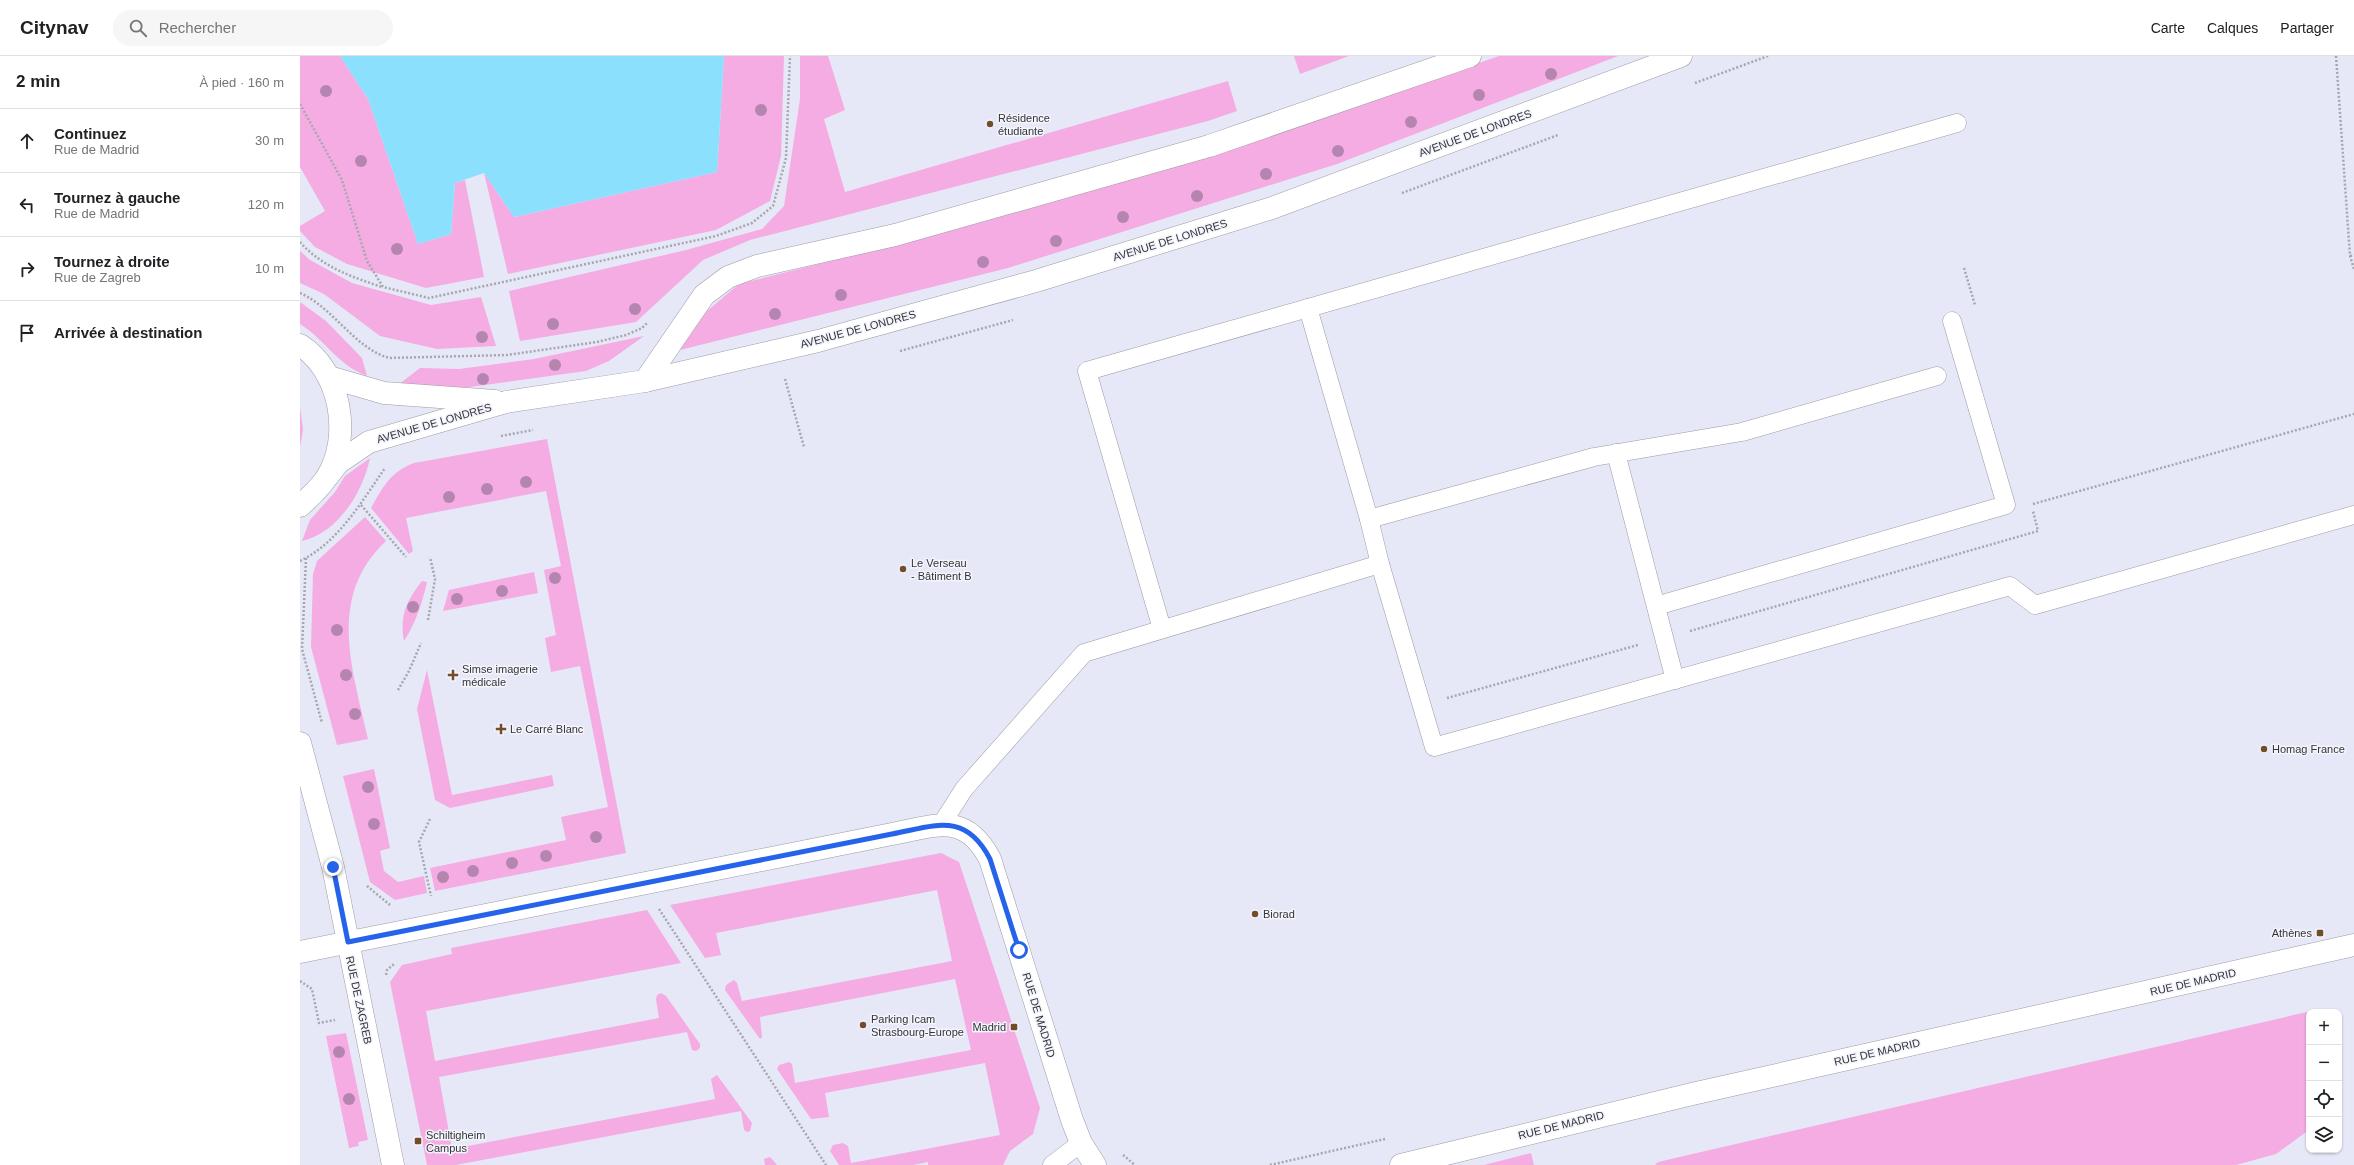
<!DOCTYPE html>
<html lang="fr">
<meta charset="utf-8">
<style>
:root{--surface:#fff;--page:#f6f6f6;--text:#202124;--muted:#757577;--line:#e0e0e0}
body{margin:0;font-family:Arial,sans-serif;background:var(--page);color:var(--text)}
.controls{position:absolute;right:12px;bottom:12px;display:grid;overflow:hidden;border-radius:8px;box-shadow:0 1px 3px #0004}
.controls button{width:36px;height:36px;display:grid;place-items:center;padding:0;border:0;border-bottom:1px solid var(--line);background:var(--surface);color:var(--text);font:20px sans-serif}
.stop{position:absolute;width:12px;height:12px;margin:-9px;border:3px solid #2563eb;border-radius:50%;background:#fff}
.stop.end{background:#2563eb;border-color:#fff;box-shadow:0 1px 4px #0008}
.list{margin:0;padding:0;list-style:none}
h2{display:flex;justify-content:space-between;align-items:center;height:52px;margin:0;padding:0 16px;font-size:17px}
h2 small{font-size:13px;font-weight:400;color:var(--muted)}
.list li{display:grid;grid-template-columns:26px 1fr auto;gap:12px;align-items:center;box-sizing:border-box;height:64px;padding:0 16px;border-top:1px solid var(--line)}
.list b{display:block;font-size:15px;white-space:nowrap}
.list p{margin:0;font-size:13px;white-space:nowrap;color:var(--muted)}
.list em{font-size:13px;font-style:normal;color:var(--muted)}
.icon{flex:none;width:22px;height:22px;fill:none;stroke:currentColor;stroke-width:2;stroke-linecap:round;stroke-linejoin:round}
.map{position:relative;flex:none;width:2054px;height:1109px;overflow:hidden}
header{display:flex;align-items:center;gap:24px;box-sizing:border-box;height:56px;padding:0 20px;background:var(--surface);border-bottom:1px solid var(--line)}
header strong{font-size:19px}
nav{display:flex;gap:22px;margin-inline-start:auto;font-size:14px}
.search{width:280px;height:36px;background:var(--page);display:flex;align-items:center;gap:10px;box-sizing:border-box;padding:0 14px;border-radius:22px;color:var(--muted);font-size:15px}
main{display:flex}
aside{flex:1;background:var(--surface)}
.map>svg:first-child{display:block}
.built{fill:#e6e8f7;fill-rule:evenodd}
.green{fill:#f4ace2}
.water{fill:#8be1fd}
.lines{fill:none;stroke-linecap:round;stroke-linejoin:round}
.lane-casing{stroke:#9b9ca3;stroke-width:19}
.street-casing{stroke:#9b9ca3;stroke-width:23}
.secondary-casing{stroke:#9b9ca3;stroke-width:23}
.path{stroke:#a6a7ad;stroke-width:2.5;stroke-dasharray:2 2;stroke-linecap:butt}
.lane{stroke:#fff;stroke-width:18}
.street{stroke:#fff;stroke-width:22}
.secondary{stroke:#fff;stroke-width:22}
.tree{fill:#b485af}
.route{stroke:#2563eb;stroke-width:5}
.poi-dot{fill:#734d29;stroke:#f3f4fc;stroke-width:1.5}
.labels{text-anchor:middle;stroke-width:3;stroke-linejoin:round;paint-order:stroke}
.poi-label{font-size:11px;fill:#333437;stroke:#f3f4fc;text-anchor:start}
.street-label{font-size:11px;fill:#333437;stroke:#f3f4fc}
</style>
<header>
<strong>Citynav</strong>
<div class="search"><svg class="icon" aria-label="search" viewBox="0 0 24 24"><circle cx="10" cy="10" r="6"/><path d="M15 15l6 6"/></svg>Rechercher</div>
<nav><a>Carte</a><a>Calques</a><a>Partager</a></nav>
</header>
<main>
<aside>
<h2>2 min<small>À pied · 160 m</small></h2>
<ul class="list">
<li><svg class="icon" aria-label="ahead" viewBox="0 0 24 24"><path d="M12 20V5M6 11l6-6 6 6"/></svg><div><b>Continuez</b><p>Rue de Madrid</p></div><em>30 m</em></li>
<li><svg class="icon" aria-label="left" viewBox="0 0 24 24"><path d="M17 20v-9H6M10 6l-5 5 5 5"/></svg><div><b>Tournez à gauche</b><p>Rue de Madrid</p></div><em>120 m</em></li>
<li><svg class="icon" aria-label="right" viewBox="0 0 24 24"><path d="M7 20v-9h11M14 6l5 5-5 5"/></svg><div><b>Tournez à droite</b><p>Rue de Zagreb</p></div><em>10 m</em></li>
<li><svg class="icon" aria-label="arrive" viewBox="0 0 24 24"><path d="M6 21V4h12l-3 4 3 4H6"/></svg><div><b>Arrivée à destination</b></div></li>
</ul>
</aside>
<div class="map">
<svg width="2054" height="1109" viewBox="0 0 2054 1109">
<rect width="100%" height="100%" fill="#f3f4fc"/>
<!-- built -->
<path class="built" d="M0 0H2054V1109H0ZM2009 956H2039V1094H2009Z"/>
<!-- green -->
<g class="green">
<polygon points="0,0 40,0 68,43 118,188 151,178 155,127 165,124 184,221 126,232 47,208 15,191 0,175 0,170 25,155 0,111"/>
<polygon points="424,0 484,0 481,100 470,145 416,174 208,218 184,117 214,161 417,116"/>
<polygon points="500,0 528,0 545,54 524,63 545,136 928,25 937,55 908,65 450,184 403,204 336,266 220,285 209,235 386,194 462,173 484,150 500,43"/>
<polygon points="994,0 1049,0 1000,18"/>
<polygon points="1199,0 1318,0 1037,108 708,212 380,294 407,255 439,228 598,188 907,101"/>
<polygon points="0,195 10,204 52,227 131,249 181,241 196,290 137,293 80,280 24,238 0,227"/>
<path d="M0 246 26 265 62 302 67 320C35 307 28 286 0 268Z"/>
<polygon points="344,280 309,305 286,315 163,332 98,329 120,312 159,313 234,303"/>
<polygon points="0,351 3,374 0,391"/>
<path d="M247 383 326 797 135 835 130 812 266 784 261 761 308 751 280 610 251 616 245 582 256 579 244 514 261 510 246 435 106 462 113 495 109 498 71 452C83 431 90 416 114 407Z"/>
<path d="M70 402C63 436 38 477 2 485L10 464 35 436 45 420Z"/>
<path d="M65 461 86 485C26 541 53 614 68 683L37 689 11 591 13 518 17 505Z"/>
<polygon points="234,516 238,537 143,555 149,534"/>
<path d="M122 525 127 526C122 548 116 566 104 585 99 560 107 544 122 525Z"/>
<polygon points="127,614 152,739 252,719 254,730 150,752 135,744 117,653"/>
<polygon points="74,713 90,792 80,795 84,815 98,826 124,820 127,837 95,844 70,826 43,720"/>
<polygon points="641,797 659,806 740,1052 733,1078 710,1095 703,1109 628,1109 628,1106 613,1109 539,1109 530,1095 533,1089 543,1087 548,1090 551,1107 700,1079 685,1007 525,1037 529,1061 511,1063 477,1013 479,1009 489,1006 492,1008 495,1027 671,994 655,923 460,961 462,981 460,983 425,934 426,929 434,924 437,927 442,945 652,905 637,834 416,877 421,899 405,902 370,849"/>
<polygon points="347,854 381,907 126,955 135,1005 359,962 356,943 357,939 361,937 366,940 400,988 400,992 396,995 392,994 387,976 139,1021 152,1093 415,1043 411,1023 417,1019 452,1067 450,1075 447,1076 444,1074 441,1055 156,1109 127,1109 90,926 102,909 152,898 151,892"/>
<polygon points="2007,956 2009,1074 1976,1098 1936,1109 1355,1109 1358,1106"/>
<polygon points="46,977 68,1084 58,1086 59,1090 49,1092 26,980"/>
<polygon points="1231,1097 1234,1109 1184,1109"/>
<polygon points="470,1101 477,1109 465,1109 464,1103"/>
</g>
<!-- water -->
<polygon class="water" points="40,0 424,0 417,116 214,161 184,117 155,127 151,178 118,188 68,43"/>
<g class="lines">
<!-- lane casing -->
<g class="lane-casing">
<g id="lane">
<polyline points="1008,252 1069,463"/>
<polyline points="1316,397 1375,624"/>
<polyline points="1080,508 1069,463 1294,401 1442,376 1637,320"/>
<polyline points="1356,550 1706,449 1652,265"/>
<polyline points="862,573 787,315 1657,67"/>
<polyline points="641,769 664,733 784,597 1080,508 1134,691 1710,530 1735,549 2054,459"/>
<polyline points="752,1109 781,1087"/>
</g>
</g>
<!-- street casing -->
<g class="street-casing">
<g id="street">
<polyline points="345,325 404,239 428,221 457,210 595,179 909,90 1170,0"/>
<polyline points="0,687 33,811 93,1109"/>
<path d="M0 896 592 778C635 770 665 755 690 803L772 1064 781 1087 795 1109"/>
<polyline points="1101,1109 1392,1038 2054,889"/>
</g>
</g>
<!-- secondary casing -->
<g class="secondary-casing">
<g id="secondary">
<path d="M0 289C41 315 52 381 27 421 20 432 10 441 0 450"/>
<polyline points="29,321 84,337 195,345"/>
<polyline points="28,420 38,407 69,386 206,346 345,325 518,285 736,225 972,152 1381,0"/>
</g>
</g>
<!-- path -->
<g class="path">
<polyline points="2036,0 2050,200 2054,213"/>
<polyline points="1395,27 1468,0"/>
<polyline points="0,48 42,124 67,205 83,231 129,242 416,180 452,167 473,150 486,102 490,0"/>
<polyline points="1102,137 1258,79"/>
<path d="M0 186C22 211 52 221 82 231"/>
<polyline points="2050,200 2054,199"/>
<polyline points="1664,212 1675,249"/>
<path d="M0 237C34 252 53 291 89 302L207 299 297 286 326 279 342 272 347 267"/>
<polyline points="600,295 713,264"/>
<polyline points="485,323 504,391"/>
<polyline points="201,380 233,374"/>
<polyline points="1733,448 2054,358"/>
<polyline points="61,449 106,501"/>
<polyline points="6,502 2,593 22,667"/>
<path d="M0 505C38 487 62 445 85 412"/>
<polyline points="128,564 135,523 130,501"/>
<polyline points="1390,575 1738,475 1733,455"/>
<polyline points="98,634 109,615 121,587"/>
<polyline points="1147,642 1338,589"/>
<polyline points="130,763 119,786 131,840"/>
<polyline points="67,830 90,849"/>
<polyline points="359,853 526,1109"/>
<polyline points="86,919 87,914 94,908"/>
<polyline points="0,925 12,933 19,967 35,964"/>
<polyline points="823,1099 835,1109"/>
<polyline points="970,1109 1085,1083"/>
</g>
<!-- lane -->
<use href="#lane" class="lane"/>
<!-- street -->
<use href="#street" class="street"/>
<!-- secondary -->
<use href="#secondary" class="secondary"/>
</g>
<!-- trees -->
<g class="tree">
<circle cx="1251" cy="18" r="6"/>
<circle cx="26" cy="35" r="6"/>
<circle cx="1179" cy="39" r="6"/>
<circle cx="461" cy="54" r="6"/>
<circle cx="1111" cy="66" r="6"/>
<circle cx="1038" cy="95" r="6"/>
<circle cx="61" cy="105" r="6"/>
<circle cx="966" cy="118" r="6"/>
<circle cx="897" cy="140" r="6"/>
<circle cx="823" cy="161" r="6"/>
<circle cx="756" cy="185" r="6"/>
<circle cx="97" cy="193" r="6"/>
<circle cx="683" cy="206" r="6"/>
<circle cx="541" cy="239" r="6"/>
<circle cx="335" cy="253" r="6"/>
<circle cx="475" cy="258" r="6"/>
<circle cx="253" cy="268" r="6"/>
<circle cx="182" cy="281" r="6"/>
<circle cx="255" cy="309" r="6"/>
<circle cx="183" cy="323" r="6"/>
<circle cx="226" cy="426" r="6"/>
<circle cx="187" cy="433" r="6"/>
<circle cx="149" cy="441" r="6"/>
<circle cx="255" cy="522" r="6"/>
<circle cx="202" cy="535" r="6"/>
<circle cx="157" cy="543" r="6"/>
<circle cx="113" cy="551" r="6"/>
<circle cx="37" cy="574" r="6"/>
<circle cx="46" cy="619" r="6"/>
<circle cx="55" cy="658" r="6"/>
<circle cx="68" cy="731" r="6"/>
<circle cx="74" cy="768" r="6"/>
<circle cx="296" cy="781" r="6"/>
<circle cx="246" cy="800" r="6"/>
<circle cx="212" cy="807" r="6"/>
<circle cx="173" cy="815" r="6"/>
<circle cx="143" cy="821" r="6"/>
<circle cx="39" cy="996" r="6"/>
<circle cx="49" cy="1043" r="6"/>
</g>
<g class="lines">
<!-- route -->
<path class="route" d="M33 811 48 886 592 778C635 770 665 755 690 803L719 894"/>
</g>
<!-- markers -->
<g class="poi-dot">
<circle cx="690" cy="68" r="4"/>
<circle cx="603" cy="513" r="4"/>
<path d="M151 613h4v4h4v4h-4v4h-4v-4h-4v-4h4z"/>
<path d="M199 667h4v4h4v4h-4v4h-4v-4h-4v-4h4z"/>
<circle cx="1964" cy="693" r="4"/>
<circle cx="955" cy="858" r="4"/>
<rect x="2016" y="873" width="8" height="8" rx="2"/>
<circle cx="563" cy="969" r="4"/>
<rect x="710" y="967" width="8" height="8" rx="2"/>
<rect x="114" y="1081" width="8" height="8" rx="2"/>
</g>
<g class="labels">
<!-- poi labels -->
<g class="poi-label">
<text x="698" y="66">Résidence<tspan x="698" dy="13">étudiante</tspan></text>
<text x="611" y="511">Le Verseau<tspan x="611" dy="13">- Bâtiment B</tspan></text>
<text x="162" y="617">Simse imagerie<tspan x="162" dy="13">médicale</tspan></text>
<text x="210" y="677">Le Carré Blanc</text>
<text x="1972" y="697">Homag France</text>
<text x="963" y="862">Biorad</text>
<text x="2012" y="881" text-anchor="end">Athènes</text>
<text x="571" y="967">Parking Icam<tspan x="571" dy="13">Strasbourg-Europe</tspan></text>
<text x="706" y="975" text-anchor="end">Madrid</text>
<text x="126" y="1083">Schiltigheim<tspan x="126" dy="13">Campus</tspan></text>
</g>
<!-- street labels -->
<g class="street-label">
<text transform="translate(1175 77) rotate(-20)" y="4">AVENUE DE LONDRES</text>
<text transform="translate(870 184) rotate(-17)" y="4">AVENUE DE LONDRES</text>
<text transform="translate(558 273) rotate(-15)" y="4">AVENUE DE LONDRES</text>
<text transform="translate(134 367) rotate(-16)" y="4">AVENUE DE LONDRES</text>
<text transform="translate(1893 926) rotate(-13)" y="4">RUE DE MADRID</text>
<text transform="translate(59 944) rotate(78)" y="4">RUE DE ZAGREB</text>
<text transform="translate(739 959) rotate(73)" y="4">RUE DE MADRID</text>
<text transform="translate(1577 996) rotate(-13)" y="4">RUE DE MADRID</text>
<text transform="translate(1261 1069) rotate(-14)" y="4">RUE DE MADRID</text>
</g>
</g>
</svg>
<div class="controls">
<button>+</button>
<button>−</button>
<button><svg class="icon" aria-label="locate" viewBox="0 0 24 24"><circle cx="12" cy="12" r="6"/><path d="M12 2v4M12 18v4M2 12h4M18 12h4"/></svg></button>
<button><svg class="icon" aria-label="layers" viewBox="0 0 24 24"><path d="M12 4l9 5-9 5-9-5zM3 14l9 5 9-5"/></svg></button>
</div>
<div class="stop" style="left:719px;top:894px"></div>
<div class="stop end" style="left:33px;top:811px"></div>
</div>
</main>
